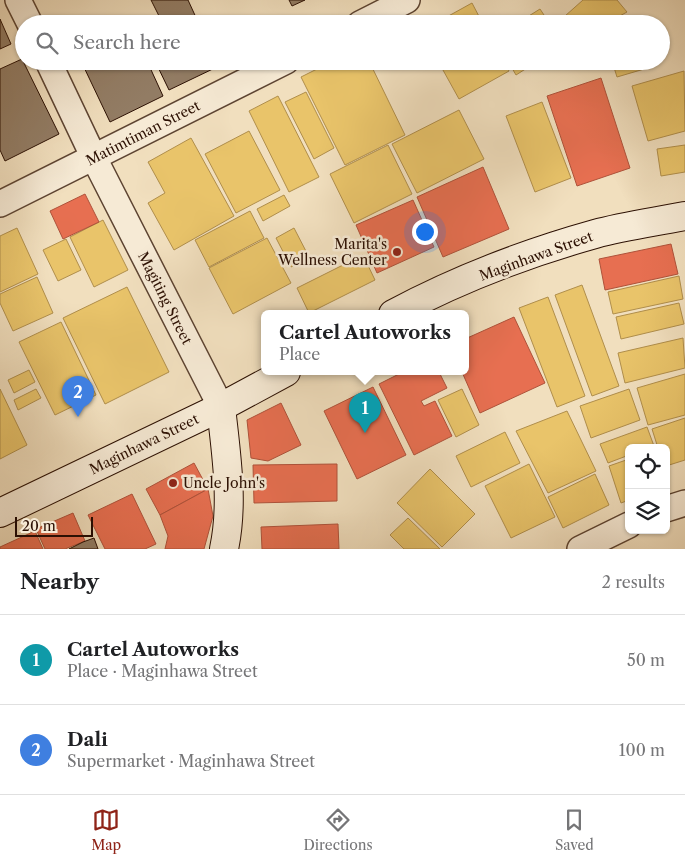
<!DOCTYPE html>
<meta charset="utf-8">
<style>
:root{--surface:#fff;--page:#f6f6f6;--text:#202124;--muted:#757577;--line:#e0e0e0;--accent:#8f2418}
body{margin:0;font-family:"Libre Caslon Text",serif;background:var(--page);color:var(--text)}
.controls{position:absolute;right:15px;bottom:15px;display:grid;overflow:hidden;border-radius:8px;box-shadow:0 1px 4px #0004}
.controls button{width:45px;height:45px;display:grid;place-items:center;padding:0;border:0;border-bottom:1px solid var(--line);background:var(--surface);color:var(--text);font:25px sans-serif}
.scale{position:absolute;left:15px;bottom:12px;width:78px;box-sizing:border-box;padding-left:5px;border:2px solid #2c1003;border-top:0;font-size:14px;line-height:18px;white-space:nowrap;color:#2c1003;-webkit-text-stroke:4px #f6ead5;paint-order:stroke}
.you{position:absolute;left:424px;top:231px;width:18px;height:18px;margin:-12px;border:4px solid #fff;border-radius:50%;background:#1a73e8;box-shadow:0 0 0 8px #1a73e833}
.badge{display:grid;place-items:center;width:32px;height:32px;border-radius:50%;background:var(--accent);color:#fff;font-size:16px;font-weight:700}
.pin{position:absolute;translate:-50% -41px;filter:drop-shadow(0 1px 2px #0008)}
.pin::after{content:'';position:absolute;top:26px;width:18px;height:15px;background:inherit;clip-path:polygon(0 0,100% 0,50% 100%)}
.popup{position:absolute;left:261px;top:310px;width:208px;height:65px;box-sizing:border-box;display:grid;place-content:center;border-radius:8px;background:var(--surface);filter:drop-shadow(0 1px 4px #0005);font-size:16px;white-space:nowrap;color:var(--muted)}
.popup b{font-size:19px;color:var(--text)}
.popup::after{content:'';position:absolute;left:50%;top:100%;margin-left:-10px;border:10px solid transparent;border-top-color:var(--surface)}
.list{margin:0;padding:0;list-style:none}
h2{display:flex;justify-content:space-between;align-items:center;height:65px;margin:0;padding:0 20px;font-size:21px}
h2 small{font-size:16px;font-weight:400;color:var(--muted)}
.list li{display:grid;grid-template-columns:32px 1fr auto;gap:15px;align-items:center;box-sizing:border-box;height:90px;padding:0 20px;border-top:1px solid var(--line)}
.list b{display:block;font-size:19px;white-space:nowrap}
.list p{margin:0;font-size:16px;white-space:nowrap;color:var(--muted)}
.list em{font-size:16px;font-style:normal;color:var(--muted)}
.icon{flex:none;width:28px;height:28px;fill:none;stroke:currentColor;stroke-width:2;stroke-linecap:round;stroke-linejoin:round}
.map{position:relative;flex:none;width:685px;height:549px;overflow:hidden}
.search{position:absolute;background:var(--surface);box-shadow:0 1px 4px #0004;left:15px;right:15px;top:15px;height:55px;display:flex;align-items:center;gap:12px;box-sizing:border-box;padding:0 18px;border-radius:28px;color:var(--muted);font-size:19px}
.sheet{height:245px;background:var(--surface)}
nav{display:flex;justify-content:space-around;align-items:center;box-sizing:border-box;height:70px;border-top:1px solid var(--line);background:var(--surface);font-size:14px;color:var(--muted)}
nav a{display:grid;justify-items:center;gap:2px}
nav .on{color:var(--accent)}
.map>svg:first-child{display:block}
.homes{fill:#e9c46a;stroke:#b08e4b}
.shops{fill:#e76f51;stroke:#af523a}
.building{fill:#927c64;stroke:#2c1003}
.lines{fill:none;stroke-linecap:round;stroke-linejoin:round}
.street-casing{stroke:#5d4432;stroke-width:28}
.secondary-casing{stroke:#2c1003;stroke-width:30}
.street{stroke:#f6ead5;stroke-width:25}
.secondary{stroke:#f6ead5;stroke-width:28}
.poi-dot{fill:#8f2418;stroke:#f6ead5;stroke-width:2}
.labels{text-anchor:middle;stroke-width:5;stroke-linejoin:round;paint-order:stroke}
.street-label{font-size:14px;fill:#2c1003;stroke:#f6ead5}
.poi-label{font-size:14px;fill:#2c1003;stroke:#f6ead5;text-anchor:end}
</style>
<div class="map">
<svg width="685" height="549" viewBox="0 0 685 549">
<rect width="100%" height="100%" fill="#f1dfbe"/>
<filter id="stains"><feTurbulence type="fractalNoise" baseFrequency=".004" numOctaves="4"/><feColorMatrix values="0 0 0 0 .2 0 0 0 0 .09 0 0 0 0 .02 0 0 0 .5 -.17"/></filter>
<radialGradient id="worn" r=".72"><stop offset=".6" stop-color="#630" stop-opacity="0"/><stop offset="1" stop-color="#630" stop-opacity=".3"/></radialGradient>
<!-- homes -->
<g class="homes">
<polygon points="583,0 617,0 627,12 605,24 556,24"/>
<polygon points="472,3 483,24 434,24"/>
<polygon points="540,9 550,24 516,24"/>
<polygon points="333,61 369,61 405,135 345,165 301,77"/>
<polygon points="438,61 504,61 509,71 459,99"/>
<polygon points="508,61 538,61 516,75"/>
<polygon points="612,61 650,61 651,67 617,77"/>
<polygon points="684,71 685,131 648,141 632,86"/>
<polygon points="306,92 334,148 314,159 285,102"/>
<polygon points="278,96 319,177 289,192 249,111"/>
<polygon points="542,102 571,178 535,192 506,116"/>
<polygon points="459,110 484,159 417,193 392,144"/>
<polygon points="249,131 280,190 236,213 205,154"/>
<polygon points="191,138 234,216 174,250 148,203 165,193 148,162"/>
<polygon points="388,145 412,194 354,223 330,174"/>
<polygon points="685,145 685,172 661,176 657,149"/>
<polygon points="284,195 290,206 263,221 257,209"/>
<polygon points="250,211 264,238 209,267 195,240"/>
<polygon points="103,220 128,270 94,287 70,237"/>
<polygon points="17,228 38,274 0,292 0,236"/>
<polygon points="294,228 309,257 291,267 276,238"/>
<polygon points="267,238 291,283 233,314 209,268"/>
<polygon points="66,239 81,270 58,281 43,250"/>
<polygon points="363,255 375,280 309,313 297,288"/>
<polygon points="679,276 683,299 613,314 608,292"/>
<polygon points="37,277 53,313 13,331 0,303 0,294"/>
<polygon points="582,285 619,386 592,396 555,295"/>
<polygon points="127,287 169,372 105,404 63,318"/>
<polygon points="548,297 585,396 557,407 519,308"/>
<polygon points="679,303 684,324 621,339 616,317"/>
<polygon points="61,322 96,395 55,415 19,342"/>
<polygon points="683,338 685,368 625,383 618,353"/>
<polygon points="29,370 35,382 14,393 8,380"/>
<polygon points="685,374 685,415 648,425 637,388"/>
<polygon points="0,389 27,445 0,459"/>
<polygon points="36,389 41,398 18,410 14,400"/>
<polygon points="462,389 479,425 456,437 438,400"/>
<polygon points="629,389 640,420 591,438 580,406"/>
<polygon points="567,411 596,471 548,493 516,431"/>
<polygon points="685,418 685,460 666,466 666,448 658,448 652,429"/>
<polygon points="647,427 654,446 629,448 629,455 608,463 600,444"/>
<polygon points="505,432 520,463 471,487 456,456"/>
<polygon points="629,459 629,500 621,503 609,466"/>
<polygon points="529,464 555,517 511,538 485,486"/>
<polygon points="430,469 475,514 442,547 397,503"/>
<polygon points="595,474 609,505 563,528 548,497"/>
<polygon points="408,518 440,549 404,549 390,535"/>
</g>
<!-- shops -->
<g class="shops">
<polygon points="601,78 630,168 577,186 547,96"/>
<polygon points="483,167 509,229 443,257 417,197"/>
<polygon points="85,194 99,222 63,239 50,211"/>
<polygon points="413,200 434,247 377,273 356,225"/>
<polygon points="671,244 678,274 605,290 599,259"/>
<polygon points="514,317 545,383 480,413 462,372 465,372 465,339"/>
<polygon points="403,372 439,372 447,388 421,401 424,406 435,401 452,436 414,455 379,384"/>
<polygon points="373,387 406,455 357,479 324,411"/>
<polygon points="281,403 301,445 268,461 251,458 247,420"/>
<polygon points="194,463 208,489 160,515 146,489"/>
<polygon points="337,464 337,501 254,503 253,465"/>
<polygon points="208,489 213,516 204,549 165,549 168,536 160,515"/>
<polygon points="132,494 156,544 145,549 105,549 88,515"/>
<polygon points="73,513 85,541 65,549 45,549 36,529"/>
<polygon points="338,524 339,549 262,549 261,527"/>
<polygon points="35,531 43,549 0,549 0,547"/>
</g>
<!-- building -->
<g class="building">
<polygon points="151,0 188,0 199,24 148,24 160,18"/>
<polygon points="289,0 305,0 292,6"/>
<polygon points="0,19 11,44 0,49"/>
<polygon points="22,59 59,134 5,161 0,150 0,69"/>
<polygon points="81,61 147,61 163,96 110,122"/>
<polygon points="155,61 216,61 219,66 169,90"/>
<polygon points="94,538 98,549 69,549 83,542"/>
</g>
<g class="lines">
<!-- street casing -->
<g class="street-casing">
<g id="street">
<polyline points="18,0 30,24"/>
<polyline points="360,24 407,0"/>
<polyline points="48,61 94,158 221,407"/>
<polyline points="0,204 286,61"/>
<polyline points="666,509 685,503"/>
<polyline points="580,549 629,525"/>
</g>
</g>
<!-- secondary casing -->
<g class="secondary-casing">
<g id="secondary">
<path d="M393 314C455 281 527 253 595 234 624 226 655 222 685 216"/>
<path d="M221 407C226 454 234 502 224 549"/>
<polyline points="0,513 221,407 286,372"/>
</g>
</g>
<!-- street -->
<use href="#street" class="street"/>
<!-- secondary -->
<use href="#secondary" class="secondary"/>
</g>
<!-- markers -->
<g class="poi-dot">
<circle cx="397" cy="252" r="5"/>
<circle cx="173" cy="483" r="5"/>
</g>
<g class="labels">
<!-- street labels -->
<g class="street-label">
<text transform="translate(143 133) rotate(-27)" y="5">Matimtiman Street</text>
<text transform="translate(536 256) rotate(-20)" y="5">Maginhawa Street</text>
<text transform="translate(165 298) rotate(63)" y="5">Magiting Street</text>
<text transform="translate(144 444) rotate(-26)" y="5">Maginhawa Street</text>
</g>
<!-- poi labels -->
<g class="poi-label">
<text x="387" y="249">Marita's<tspan x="387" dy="16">Wellness Center</tspan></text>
<text x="183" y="488" text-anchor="start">Uncle John's</text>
</g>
</g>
<rect width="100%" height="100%" filter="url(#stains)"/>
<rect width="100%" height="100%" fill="url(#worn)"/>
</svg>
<div class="controls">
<button><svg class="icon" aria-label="locate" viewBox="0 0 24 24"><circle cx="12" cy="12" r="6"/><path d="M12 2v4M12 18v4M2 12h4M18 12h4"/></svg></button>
<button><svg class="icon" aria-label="layers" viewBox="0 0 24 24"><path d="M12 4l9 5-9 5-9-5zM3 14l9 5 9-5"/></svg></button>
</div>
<div class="scale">20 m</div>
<div class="you"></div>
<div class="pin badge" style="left:365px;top:433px;background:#0f9aa8">1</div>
<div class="popup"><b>Cartel Autoworks</b>Place</div>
<div class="pin badge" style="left:78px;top:417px;background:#3f7fe0">2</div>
<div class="search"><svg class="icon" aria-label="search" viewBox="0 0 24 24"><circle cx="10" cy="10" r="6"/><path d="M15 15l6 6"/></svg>Search here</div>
</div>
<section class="sheet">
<h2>Nearby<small>2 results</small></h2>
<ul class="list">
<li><span class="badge" style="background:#0f9aa8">1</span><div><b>Cartel Autoworks</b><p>Place · Maginhawa Street</p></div><em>50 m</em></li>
<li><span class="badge" style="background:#3f7fe0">2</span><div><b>Dali</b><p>Supermarket · Maginhawa Street</p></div><em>100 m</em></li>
</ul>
</section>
<nav>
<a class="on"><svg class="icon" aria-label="map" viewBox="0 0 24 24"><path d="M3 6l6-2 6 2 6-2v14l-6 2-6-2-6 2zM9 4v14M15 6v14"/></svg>Map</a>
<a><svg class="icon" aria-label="directions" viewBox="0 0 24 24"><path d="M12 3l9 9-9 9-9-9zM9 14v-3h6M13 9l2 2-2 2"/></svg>Directions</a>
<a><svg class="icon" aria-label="saved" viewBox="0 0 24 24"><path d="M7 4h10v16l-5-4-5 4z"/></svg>Saved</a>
</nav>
